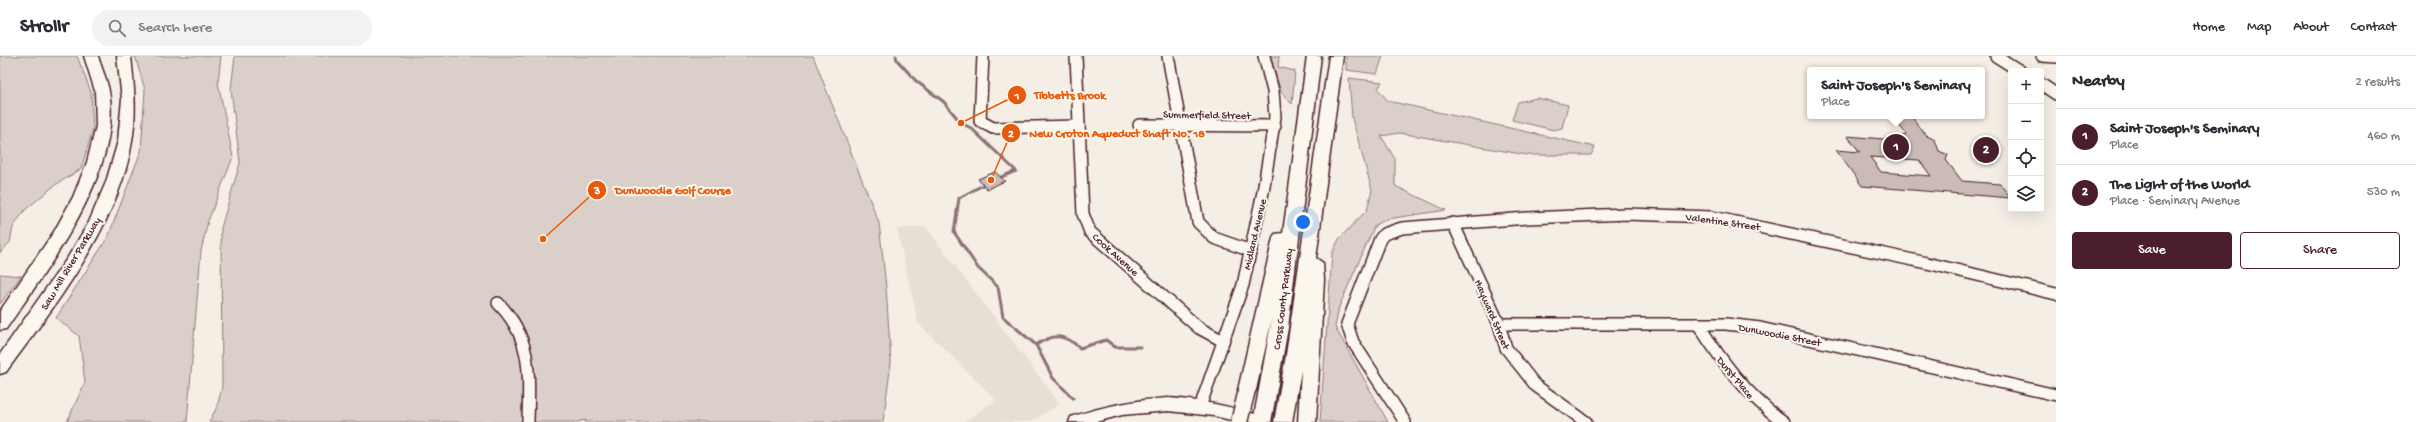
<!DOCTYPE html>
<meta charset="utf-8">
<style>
:root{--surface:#fff;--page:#f2f2f3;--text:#2b2b33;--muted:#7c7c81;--line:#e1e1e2;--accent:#4a1f2b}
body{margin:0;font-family:"Gochi Hand",sans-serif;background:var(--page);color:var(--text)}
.controls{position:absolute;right:12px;top:12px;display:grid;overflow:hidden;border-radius:4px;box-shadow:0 4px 16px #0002}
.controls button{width:36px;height:36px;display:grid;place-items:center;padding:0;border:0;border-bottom:1px solid var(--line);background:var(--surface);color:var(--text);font:20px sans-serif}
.you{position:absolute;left:1303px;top:166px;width:14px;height:14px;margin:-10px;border:3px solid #fff;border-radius:50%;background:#1a73e8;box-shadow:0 0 0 6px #1a73e833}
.badge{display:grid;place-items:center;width:26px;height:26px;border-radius:50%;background:var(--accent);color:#fff;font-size:13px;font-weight:700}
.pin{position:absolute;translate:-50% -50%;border:2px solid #fff;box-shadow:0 1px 4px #0006}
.popup{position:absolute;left:1807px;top:11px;width:178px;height:52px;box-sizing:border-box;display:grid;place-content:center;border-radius:4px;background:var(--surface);filter:drop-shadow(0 1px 3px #0005);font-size:13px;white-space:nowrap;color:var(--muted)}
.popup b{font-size:15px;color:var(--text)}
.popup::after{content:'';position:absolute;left:50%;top:100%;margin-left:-8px;border:8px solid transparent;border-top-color:var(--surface)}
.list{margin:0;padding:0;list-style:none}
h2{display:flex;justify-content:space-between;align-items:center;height:52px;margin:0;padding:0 16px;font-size:17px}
h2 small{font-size:13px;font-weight:400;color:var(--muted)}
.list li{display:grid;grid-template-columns:26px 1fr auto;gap:12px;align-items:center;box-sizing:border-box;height:56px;padding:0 16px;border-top:1px solid var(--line)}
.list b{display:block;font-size:15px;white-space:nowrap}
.list p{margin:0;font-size:13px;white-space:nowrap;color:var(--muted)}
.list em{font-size:13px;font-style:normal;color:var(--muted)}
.actions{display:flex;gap:8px;padding:12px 16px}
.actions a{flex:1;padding:9px 0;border:1px solid var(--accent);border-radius:4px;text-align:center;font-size:14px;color:var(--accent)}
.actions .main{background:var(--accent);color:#fff}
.icon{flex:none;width:22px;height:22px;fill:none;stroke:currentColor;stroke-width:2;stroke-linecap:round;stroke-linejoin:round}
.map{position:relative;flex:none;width:2056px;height:366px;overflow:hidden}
header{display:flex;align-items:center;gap:24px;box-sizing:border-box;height:56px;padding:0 20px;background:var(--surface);border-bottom:1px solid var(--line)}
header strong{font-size:19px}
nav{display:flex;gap:22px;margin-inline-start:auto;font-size:14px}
.search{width:280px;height:36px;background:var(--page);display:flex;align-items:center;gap:10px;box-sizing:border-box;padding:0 14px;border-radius:22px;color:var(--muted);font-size:15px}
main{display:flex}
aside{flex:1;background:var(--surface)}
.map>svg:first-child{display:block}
.built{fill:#e7dfd6}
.green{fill:#dbd0c9;stroke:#92787a}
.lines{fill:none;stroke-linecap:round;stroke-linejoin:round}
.stream{stroke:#8d7174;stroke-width:3}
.building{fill:#cabbb6;stroke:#4a1f2b;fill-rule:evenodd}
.minor-casing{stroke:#4a1f2b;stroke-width:14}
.major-casing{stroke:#4a1f2b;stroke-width:3}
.highway-casing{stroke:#4a1f2b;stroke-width:3}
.minor{stroke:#fbf7ec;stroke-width:11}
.major{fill:#fbf7ec;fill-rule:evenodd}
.highway{fill:#fbf7ec;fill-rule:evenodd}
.highway-bridge-casing{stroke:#4a1f2b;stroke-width:19;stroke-linecap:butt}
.highway-bridge{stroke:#fbf7ec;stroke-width:16}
.labels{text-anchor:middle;stroke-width:4;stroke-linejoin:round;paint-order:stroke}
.street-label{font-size:11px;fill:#4a1f2b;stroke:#fbf7ec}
.leader{fill:none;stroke:#e8590c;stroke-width:1.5}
.callout-dot{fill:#e8590c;stroke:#fbf7ec;stroke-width:1.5}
.mark-label{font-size:12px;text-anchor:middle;font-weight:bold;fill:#fff}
.callout-label{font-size:12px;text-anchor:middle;font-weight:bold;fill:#e8590c;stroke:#fbf7ec;stroke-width:4;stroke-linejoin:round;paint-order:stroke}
</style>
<header>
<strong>Strollr</strong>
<div class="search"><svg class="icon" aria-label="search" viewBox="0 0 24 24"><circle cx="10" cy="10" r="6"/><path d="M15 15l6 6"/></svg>Search here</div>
<nav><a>Home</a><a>Map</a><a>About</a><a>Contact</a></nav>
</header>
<main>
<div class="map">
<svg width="2056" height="366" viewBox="0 0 2056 366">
<rect width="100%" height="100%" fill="#f4eee4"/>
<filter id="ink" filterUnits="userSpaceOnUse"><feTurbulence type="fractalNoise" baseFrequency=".025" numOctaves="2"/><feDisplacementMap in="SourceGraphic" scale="8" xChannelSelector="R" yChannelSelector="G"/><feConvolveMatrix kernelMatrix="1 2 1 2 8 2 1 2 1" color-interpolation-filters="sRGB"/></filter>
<g filter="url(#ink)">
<!-- built -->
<polygon class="built" points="925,170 1060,348 1030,366 963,366 996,344 918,267 897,173"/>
<!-- green -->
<g class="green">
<polygon points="0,0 77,0 91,36 93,73 81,113 55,129 25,154 13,171 10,186 0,197"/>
<polygon points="135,0 221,0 218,26 233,101 208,165 201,195 187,366 67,366 85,326 79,280 56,262 108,181 141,95 145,34"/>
<polygon points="235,0 813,0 879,167 886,231 891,307 883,366 585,366 586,364 577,366 209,366 217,351 222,331 221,172 240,107 231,33"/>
<polygon points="1270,0 1279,0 1278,11 1295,15 1292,48 1281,36"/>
<polygon points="1346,0 1383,0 1377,18 1346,14"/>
<polygon points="1349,22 1382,26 1378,33 1388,45 1595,91 1591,99 1527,99 1400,77 1381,80 1395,103 1395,130 1446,154 1387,163 1375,169 1339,251 1335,271 1388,366 1320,366 1332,198 1339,183 1367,154 1372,134 1352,62"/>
<polygon points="1537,42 1568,49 1562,72 1554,74 1512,64 1518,46"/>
<polygon points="0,218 21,220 0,248"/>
</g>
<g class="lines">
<!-- stream -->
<g class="stream">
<polyline points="896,0 897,4 916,25 944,46 961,67 971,72 1016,115 1001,121"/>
<polyline points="983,129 959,142 954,176 978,212 998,231 1003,261 1036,289 1053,322 1073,342"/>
<path d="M1036 289C1054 277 1064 278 1080 292L1106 284 1115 291H1140"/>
</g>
</g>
<!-- building -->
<g class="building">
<path d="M1892 60H1911L1927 80 1935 84 1939 95 1948 99 1946 104 1962 125 2000 128 2011 142 1862 130 1836 94 1860 96 1847 80 1896 84 1906 78ZM1870 101 1919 104 1931 120 1881 116Z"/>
<polygon points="995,116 1005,125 987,133 978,123"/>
</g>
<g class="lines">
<!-- minor casing -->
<g class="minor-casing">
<g id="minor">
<polyline points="983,0 980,65 993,72 1079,70"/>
<polyline points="1076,0 1083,158 1090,176 1199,272 1223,285"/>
<polyline points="1168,0 1198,166 1214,182 1251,195"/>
<polyline points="1996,0 2020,15"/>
<polyline points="2042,0 2056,1"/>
<polyline points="2041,28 2056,38"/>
<polyline points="1139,69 1275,70"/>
<polyline points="1453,167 1499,268 1506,292 1536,330 1586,366"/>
<path d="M498 247C533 282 529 320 528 366"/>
<polyline points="1499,268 1726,268 1760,272 2056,339"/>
<path d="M1698 268C1722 306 1747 340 1784 366"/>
<polyline points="1200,351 1243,229 1263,136 1275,61 1273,35 1264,0"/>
<polyline points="1405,366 1353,286 1347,268 1380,183 1384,178 1402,172 1527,162 1627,158 1712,161 1927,207 2056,238"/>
</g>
</g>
<!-- major casing -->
<g class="major-casing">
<path id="major" d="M1168 342C1202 344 1233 351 1265 361L1267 366H1239L1214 360 1168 355 1122 359 1096 366H1069L1071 361C1103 350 1134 344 1168 342Z"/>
</g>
<!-- highway casing -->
<g class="highway-casing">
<g id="highway">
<path d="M84 0H98C101 11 107 23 109 35 123 115 49 210 6 273L0 274V255L55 174 73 141 87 106 96 70 95 35Z"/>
<path d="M117 0H131C134 29 137 56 132 85 119 169 55 249 6 316L0 318V298L68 201 89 166 106 126 118 85 122 43Z"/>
<polygon points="1307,0 1321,0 1288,272 1271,366 1253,366 1272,262 1256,334 1253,339 1247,341 1241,339 1238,334 1273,182 1275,178 1283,177"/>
<polygon points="1329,0 1343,0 1316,202 1323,207 1324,224 1316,366 1298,366 1301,314 1292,366 1274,366 1286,299"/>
</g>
</g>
<!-- minor -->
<use href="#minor" class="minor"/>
<!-- major -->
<use href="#major" class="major"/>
<!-- highway -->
<use href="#highway" class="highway"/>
<!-- highway-bridge casing -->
<g class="highway-bridge-casing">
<polyline id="highway-bridge" points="1239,366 1247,334"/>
</g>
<!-- highway-bridge -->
<use href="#highway-bridge" class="highway-bridge"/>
</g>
</g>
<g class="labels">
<!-- street labels -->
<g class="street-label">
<text transform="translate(1207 58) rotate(1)" y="4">Summerfield Street</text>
<text transform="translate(1723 165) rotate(8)" y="4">Valentine Street</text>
<text transform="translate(1254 178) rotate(-77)" y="4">Midland Avenue</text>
<text transform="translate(1116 198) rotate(42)" y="4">Cook Avenue</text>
<text transform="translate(70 207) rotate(-59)" y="4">Saw Mill River Parkway</text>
<text transform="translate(1282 243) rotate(-83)" y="4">Cross County Parkway</text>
<text transform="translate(1493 258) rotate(67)" y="4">Hayward Street</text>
<text transform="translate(1780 278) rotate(11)" y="4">Dunwoodie Street</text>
<text transform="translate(1736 321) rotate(50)" y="4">Durst Place</text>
</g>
</g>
<!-- callouts -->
<path class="leader" d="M961 67L1017 39M991 124L1011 77M543 183L597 134"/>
<g class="callout-dot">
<circle cx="961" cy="67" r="4"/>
<circle cx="991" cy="124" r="4"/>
<circle cx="543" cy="183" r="4"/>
<circle cx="1017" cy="39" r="10"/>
<circle cx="1011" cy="77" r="10"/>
<circle cx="597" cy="134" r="10"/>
</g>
<g class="mark-label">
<text x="1017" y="43">1</text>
<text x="1011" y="81">2</text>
<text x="597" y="138">3</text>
</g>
<g class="callout-label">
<text x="1070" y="43">Tibbetts Brook</text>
<text x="1117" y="81">New Croton Aqueduct Shaft No. 18</text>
<text x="673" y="138">Dunwoodie Golf Course</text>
</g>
</svg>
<div class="controls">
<button>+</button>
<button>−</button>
<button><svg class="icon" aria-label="locate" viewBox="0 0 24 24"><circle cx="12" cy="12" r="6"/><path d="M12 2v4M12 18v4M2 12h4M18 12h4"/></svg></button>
<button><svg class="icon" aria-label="layers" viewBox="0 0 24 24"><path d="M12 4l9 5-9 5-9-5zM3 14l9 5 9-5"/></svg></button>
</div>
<div class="you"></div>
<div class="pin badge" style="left:1896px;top:91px">1</div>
<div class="popup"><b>Saint Joseph's Seminary</b>Place</div>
<div class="pin badge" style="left:1986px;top:94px">2</div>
</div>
<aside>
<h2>Nearby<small>2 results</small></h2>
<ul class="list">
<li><span class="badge">1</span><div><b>Saint Joseph's Seminary</b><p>Place</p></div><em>460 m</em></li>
<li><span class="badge">2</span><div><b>The Light of the World</b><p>Place · Seminary Avenue</p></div><em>530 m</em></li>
</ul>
<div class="actions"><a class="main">Save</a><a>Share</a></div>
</aside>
</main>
